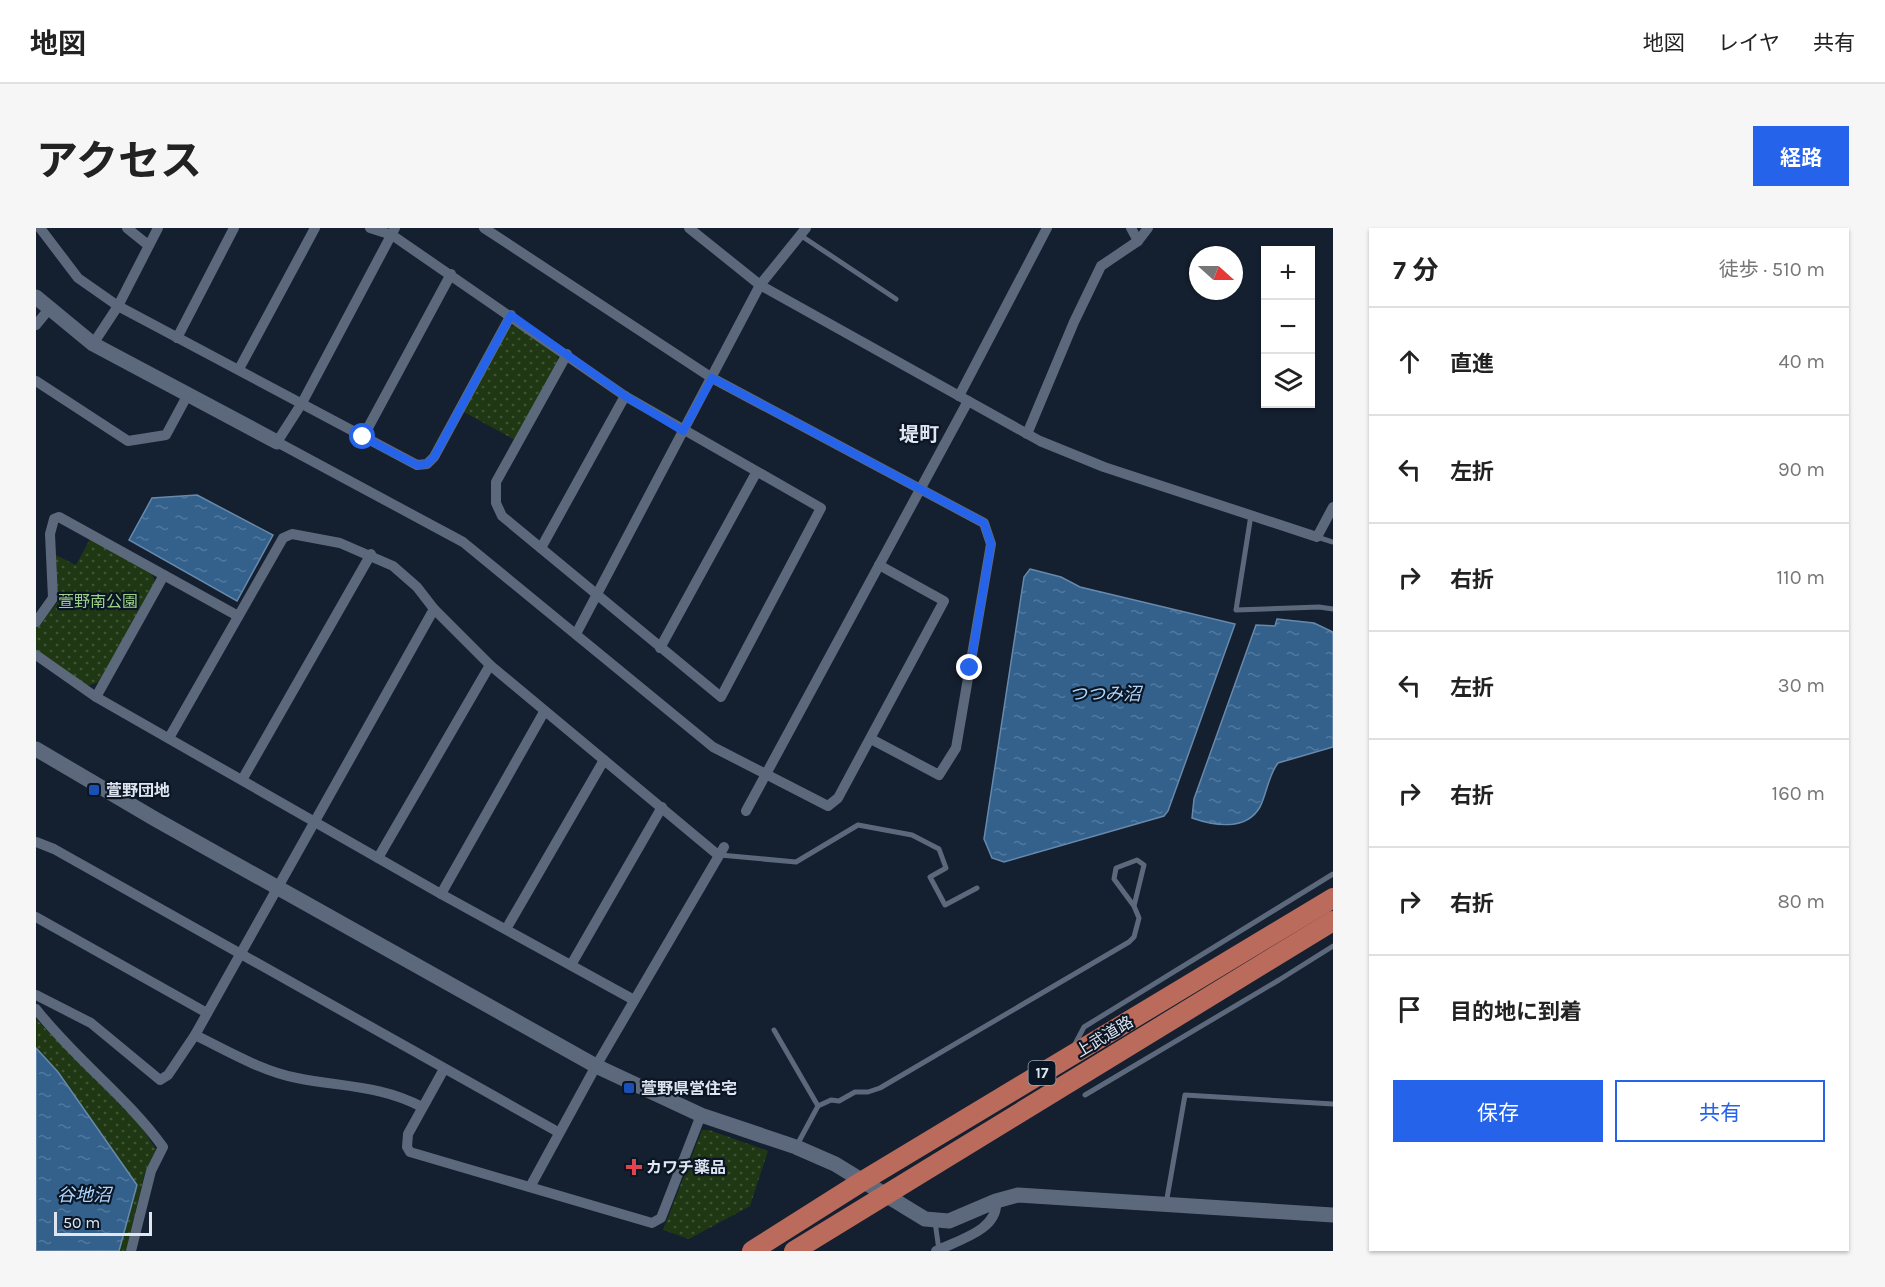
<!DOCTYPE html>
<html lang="ja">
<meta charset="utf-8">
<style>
:root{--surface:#fff;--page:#f6f6f6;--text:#222;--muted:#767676;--line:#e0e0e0;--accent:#2563eb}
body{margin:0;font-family:Karla,"Noto Sans JP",sans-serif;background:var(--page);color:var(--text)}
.controls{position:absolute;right:18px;top:18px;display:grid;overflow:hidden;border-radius:0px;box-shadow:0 2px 4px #0004}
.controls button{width:54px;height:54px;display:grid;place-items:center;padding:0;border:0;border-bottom:2px solid var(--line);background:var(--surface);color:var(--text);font:30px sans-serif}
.compass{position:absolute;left:1153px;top:18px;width:54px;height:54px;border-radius:50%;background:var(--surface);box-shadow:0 2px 4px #0004;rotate:111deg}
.scale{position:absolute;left:18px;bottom:15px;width:98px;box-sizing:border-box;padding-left:6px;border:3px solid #dfe6f2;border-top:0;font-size:16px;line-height:21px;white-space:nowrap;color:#dfe6f2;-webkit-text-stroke:4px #0b1625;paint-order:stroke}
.stop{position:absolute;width:18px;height:18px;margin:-14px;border:4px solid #2563eb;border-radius:50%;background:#fff}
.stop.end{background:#2563eb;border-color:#fff;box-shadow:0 2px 6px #0008}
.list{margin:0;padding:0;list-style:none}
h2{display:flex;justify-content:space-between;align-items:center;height:78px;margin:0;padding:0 24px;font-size:26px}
h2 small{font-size:20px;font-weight:400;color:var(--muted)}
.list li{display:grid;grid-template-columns:39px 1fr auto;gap:18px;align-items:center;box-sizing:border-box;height:108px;padding:0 24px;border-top:2px solid var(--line)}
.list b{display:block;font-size:22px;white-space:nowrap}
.list em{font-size:20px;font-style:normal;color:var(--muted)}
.actions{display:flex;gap:12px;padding:18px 24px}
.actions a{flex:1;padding:14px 0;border:2px solid var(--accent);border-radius:0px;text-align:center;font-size:21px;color:var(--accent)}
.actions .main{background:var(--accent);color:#fff}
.icon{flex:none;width:33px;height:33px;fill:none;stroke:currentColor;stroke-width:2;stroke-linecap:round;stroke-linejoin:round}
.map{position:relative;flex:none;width:1297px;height:1023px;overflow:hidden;border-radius:0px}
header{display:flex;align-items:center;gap:36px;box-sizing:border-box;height:84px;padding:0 30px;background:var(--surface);border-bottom:2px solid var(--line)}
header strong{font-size:28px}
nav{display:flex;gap:33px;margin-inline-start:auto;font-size:21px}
.intro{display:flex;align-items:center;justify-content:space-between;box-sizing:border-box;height:144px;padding:0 36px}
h1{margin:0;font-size:42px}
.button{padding:15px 27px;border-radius:0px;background:var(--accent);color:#fff;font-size:21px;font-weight:700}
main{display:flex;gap:36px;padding:0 36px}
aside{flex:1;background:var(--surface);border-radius:0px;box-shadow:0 2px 4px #0004}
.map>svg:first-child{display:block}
.park{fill:url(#park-dots)}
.water{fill:url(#water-ripples);stroke:#6789ab;stroke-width:1.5}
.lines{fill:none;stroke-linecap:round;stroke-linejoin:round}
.lane{stroke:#5c697c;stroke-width:5}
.street{stroke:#5c697c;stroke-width:10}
.secondary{stroke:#5c697c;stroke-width:15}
.highway{stroke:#ba6b5c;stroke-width:20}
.route{stroke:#2563eb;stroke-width:8}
.transit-dot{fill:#1a4fb4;stroke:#0b1625;stroke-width:2}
.health-dot{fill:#e0444e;stroke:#0b1625;stroke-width:2}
.labels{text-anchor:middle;stroke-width:4.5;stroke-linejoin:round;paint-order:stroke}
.shield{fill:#0b1625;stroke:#9fa8b4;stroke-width:1.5}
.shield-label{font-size:15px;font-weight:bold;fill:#dfe6f2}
.park-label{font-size:16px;fill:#9cd186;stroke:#0b1625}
.poi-label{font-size:16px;font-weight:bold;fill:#dfe6f2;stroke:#0b1625;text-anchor:start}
.street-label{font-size:16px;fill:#dfe6f2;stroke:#0b1625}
.water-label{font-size:18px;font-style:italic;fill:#afd6fe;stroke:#0b1625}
.quarter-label{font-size:20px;font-weight:bold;fill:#dfe6f2;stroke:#0b1625}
</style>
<header>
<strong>地図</strong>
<nav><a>地図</a><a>レイヤ</a><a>共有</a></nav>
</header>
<div class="intro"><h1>アクセス</h1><a class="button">経路</a></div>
<main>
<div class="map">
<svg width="1297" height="1023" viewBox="0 0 1297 1023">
<defs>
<pattern id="park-dots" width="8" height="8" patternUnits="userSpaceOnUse" patternTransform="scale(1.5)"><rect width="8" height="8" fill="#1f3713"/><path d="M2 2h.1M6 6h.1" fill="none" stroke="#3f5436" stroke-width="1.8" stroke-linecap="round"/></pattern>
<pattern id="water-ripples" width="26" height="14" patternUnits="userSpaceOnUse" patternTransform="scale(1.5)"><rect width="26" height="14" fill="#34618c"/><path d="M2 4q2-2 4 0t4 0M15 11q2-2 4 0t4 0" fill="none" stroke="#51789d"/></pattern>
</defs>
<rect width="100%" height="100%" fill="#141f2f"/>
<!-- park -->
<g class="park">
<polygon points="484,97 521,124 522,132 479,212 426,183 472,99"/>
<polygon points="54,311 115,344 119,353 63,454 51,458 0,422 0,400 21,375 20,327 40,337"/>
<polygon points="0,791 104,897 120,921 109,944 90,1023 0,1023"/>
<polygon points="666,902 673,902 732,923 714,978 653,1011 627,1002"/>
</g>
<!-- water -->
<g class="water">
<polygon points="161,267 237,307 201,373 93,312 116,270"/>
<polygon points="994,341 1025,349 1044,359 1199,396 1132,583 1128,588 968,634 956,630 948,611 988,349"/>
<path d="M1241 391 1278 395 1297 404V519L1242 535C1232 548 1231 565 1224 579 1210 603 1179 598 1156 590L1158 571 1220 397 1239 398Z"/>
<polygon points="0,820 22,844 101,957 83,1023 0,1023"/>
</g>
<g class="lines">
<!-- lane -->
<g class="lane">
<polyline points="764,7 860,71"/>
<polyline points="1215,287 1200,382 1283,379 1297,381"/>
<polyline points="1281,309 1297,314"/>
<polyline points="684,627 760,634 822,597 876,607 903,621 910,640 894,649 909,677 941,660"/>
<polyline points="738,802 782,878 761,917"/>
<polyline points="1039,816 1048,799 1297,646"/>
<polyline points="1049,867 1243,752 1297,718"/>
<polyline points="782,878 795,872 803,873 819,864 832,864 844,860 1093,714 1098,709 1103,690 1098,678 1108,637 1101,632 1080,640 1078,651 1098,678"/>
<polyline points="1130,976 1149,867 1297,876"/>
<polyline points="899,994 903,1022"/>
</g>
<!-- street -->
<g class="street">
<polyline points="4,0 42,50 82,78 381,237 391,236 398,229 475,87"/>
<polyline points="91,0 112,17"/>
<polyline points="334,0 356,7 589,168 785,280 685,469 466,288 460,275 460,254 531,126"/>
<polyline points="359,0 266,175 241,214 427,314 677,519 792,578 802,570 908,373 843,337"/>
<polyline points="448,0 676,150 948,295 955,316 920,520 903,547 835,511"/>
<polyline points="653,0 724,57 1004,213 1068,239 1281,309 1297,279"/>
<polyline points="1095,0 1102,13"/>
<polyline points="0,97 13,81"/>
<polyline points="141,110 198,0"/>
<polyline points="57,116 82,78 122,0"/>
<polyline points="203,141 279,0"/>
<polyline points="0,153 92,213 130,207 151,168"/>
<polyline points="923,168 1011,0"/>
<polyline points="991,206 1038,94 1065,38 1102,13 1112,0"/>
<polyline points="327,209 415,46"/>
<polyline points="505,320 589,168"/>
<polyline points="0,394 17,370 14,306 18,291 23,289 202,388"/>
<polyline points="540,406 724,57 770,0"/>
<polyline points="624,420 720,245"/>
<polyline points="0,427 60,469 405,666 598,772"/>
<polyline points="60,469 128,347"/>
<polyline points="133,510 247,310 256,306 304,315 357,338 381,359 398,381 454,437 682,627"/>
<polyline points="206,552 335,326"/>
<polyline points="710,583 932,173"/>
<polyline points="0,614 18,621 522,904"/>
<polyline points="342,630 454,437"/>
<polyline points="405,666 508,484"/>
<polyline points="0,689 171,785"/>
<polyline points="473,696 568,532"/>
<polyline points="535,737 626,579"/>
<polyline points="0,767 55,795 124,852 132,847 159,807 398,381"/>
<path d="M0 781C39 831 91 869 127 919L115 943 95 1023"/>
<path d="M159 807C192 823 225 843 261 850 305 859 345 857 386 879"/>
<polyline points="408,841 372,906 371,919 374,924 616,995 625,990 665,887"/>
<polyline points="494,959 560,838 688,619"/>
<path d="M900 1023C922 1012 963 1002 960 973"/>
</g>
<!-- secondary -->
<g class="secondary">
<polyline points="0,69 57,116 241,214"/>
<polyline points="0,521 119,591 560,838 665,887 760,919 799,936 889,991 913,993 960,973 982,967 1297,987"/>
</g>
<!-- highway -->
<g class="highway">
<polyline points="716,1023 825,954 1297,670"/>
<polyline points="758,1023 1297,693"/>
</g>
</g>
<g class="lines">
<!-- route -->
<polyline class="route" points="327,209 381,237 391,236 398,229 475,87 589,168 647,203 676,150 948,295 955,316 934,440"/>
</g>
<!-- markers -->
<g class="transit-dot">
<rect x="52" y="556" width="12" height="12" rx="3"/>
<rect x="587" y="854" width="12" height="12" rx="3"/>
</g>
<path class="health-dot" d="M595 930h6v6h6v6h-6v6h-6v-6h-6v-6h6z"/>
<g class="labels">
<!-- shield labels -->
<rect class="shield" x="992.5" y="833" width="27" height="24" rx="4.5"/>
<g class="shield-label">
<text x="1006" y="850">17</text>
</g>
<!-- park labels -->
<g class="park-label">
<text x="62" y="379">萱野南公園</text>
</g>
<!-- poi labels -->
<g class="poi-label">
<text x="70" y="568">萱野団地</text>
<text x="605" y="866">萱野県営住宅</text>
<text x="610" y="945">カワチ薬品</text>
</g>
<!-- street labels -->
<g class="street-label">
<text transform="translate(1068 808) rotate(-31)" y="6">上武道路</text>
</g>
<!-- water labels -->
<g class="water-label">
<text x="1069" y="472">つつみ沼</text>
<text x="48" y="973">谷地沼</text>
</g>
<!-- quarter labels -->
<g class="quarter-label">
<text x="883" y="213">堤町</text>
</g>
</g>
</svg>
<div class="controls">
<button>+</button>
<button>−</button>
<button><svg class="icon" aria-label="layers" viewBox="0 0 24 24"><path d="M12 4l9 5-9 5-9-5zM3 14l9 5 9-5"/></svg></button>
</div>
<svg class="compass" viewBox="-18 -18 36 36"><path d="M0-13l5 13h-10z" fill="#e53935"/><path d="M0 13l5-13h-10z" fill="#767676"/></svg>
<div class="scale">50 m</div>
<div class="stop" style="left:327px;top:209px"></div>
<div class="stop end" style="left:934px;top:440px"></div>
</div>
<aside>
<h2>7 分<small>徒歩 · 510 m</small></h2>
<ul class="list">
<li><svg class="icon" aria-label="ahead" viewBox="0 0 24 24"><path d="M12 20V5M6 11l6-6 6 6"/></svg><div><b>直進</b></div><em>40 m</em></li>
<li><svg class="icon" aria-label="left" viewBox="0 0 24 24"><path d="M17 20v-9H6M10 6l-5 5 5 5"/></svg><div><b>左折</b></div><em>90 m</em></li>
<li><svg class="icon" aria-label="right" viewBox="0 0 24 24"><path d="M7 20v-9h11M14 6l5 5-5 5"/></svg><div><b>右折</b></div><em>110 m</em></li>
<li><svg class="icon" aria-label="left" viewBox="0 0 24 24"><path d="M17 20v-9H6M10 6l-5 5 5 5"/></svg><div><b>左折</b></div><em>30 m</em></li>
<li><svg class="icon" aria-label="right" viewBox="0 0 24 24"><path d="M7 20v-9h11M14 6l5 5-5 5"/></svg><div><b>右折</b></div><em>160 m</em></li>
<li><svg class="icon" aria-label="right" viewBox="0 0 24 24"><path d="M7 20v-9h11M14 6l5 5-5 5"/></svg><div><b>右折</b></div><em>80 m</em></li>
<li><svg class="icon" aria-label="arrive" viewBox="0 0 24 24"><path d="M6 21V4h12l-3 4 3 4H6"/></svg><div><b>目的地に到着</b></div></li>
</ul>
<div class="actions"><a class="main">保存</a><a>共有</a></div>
</aside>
</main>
